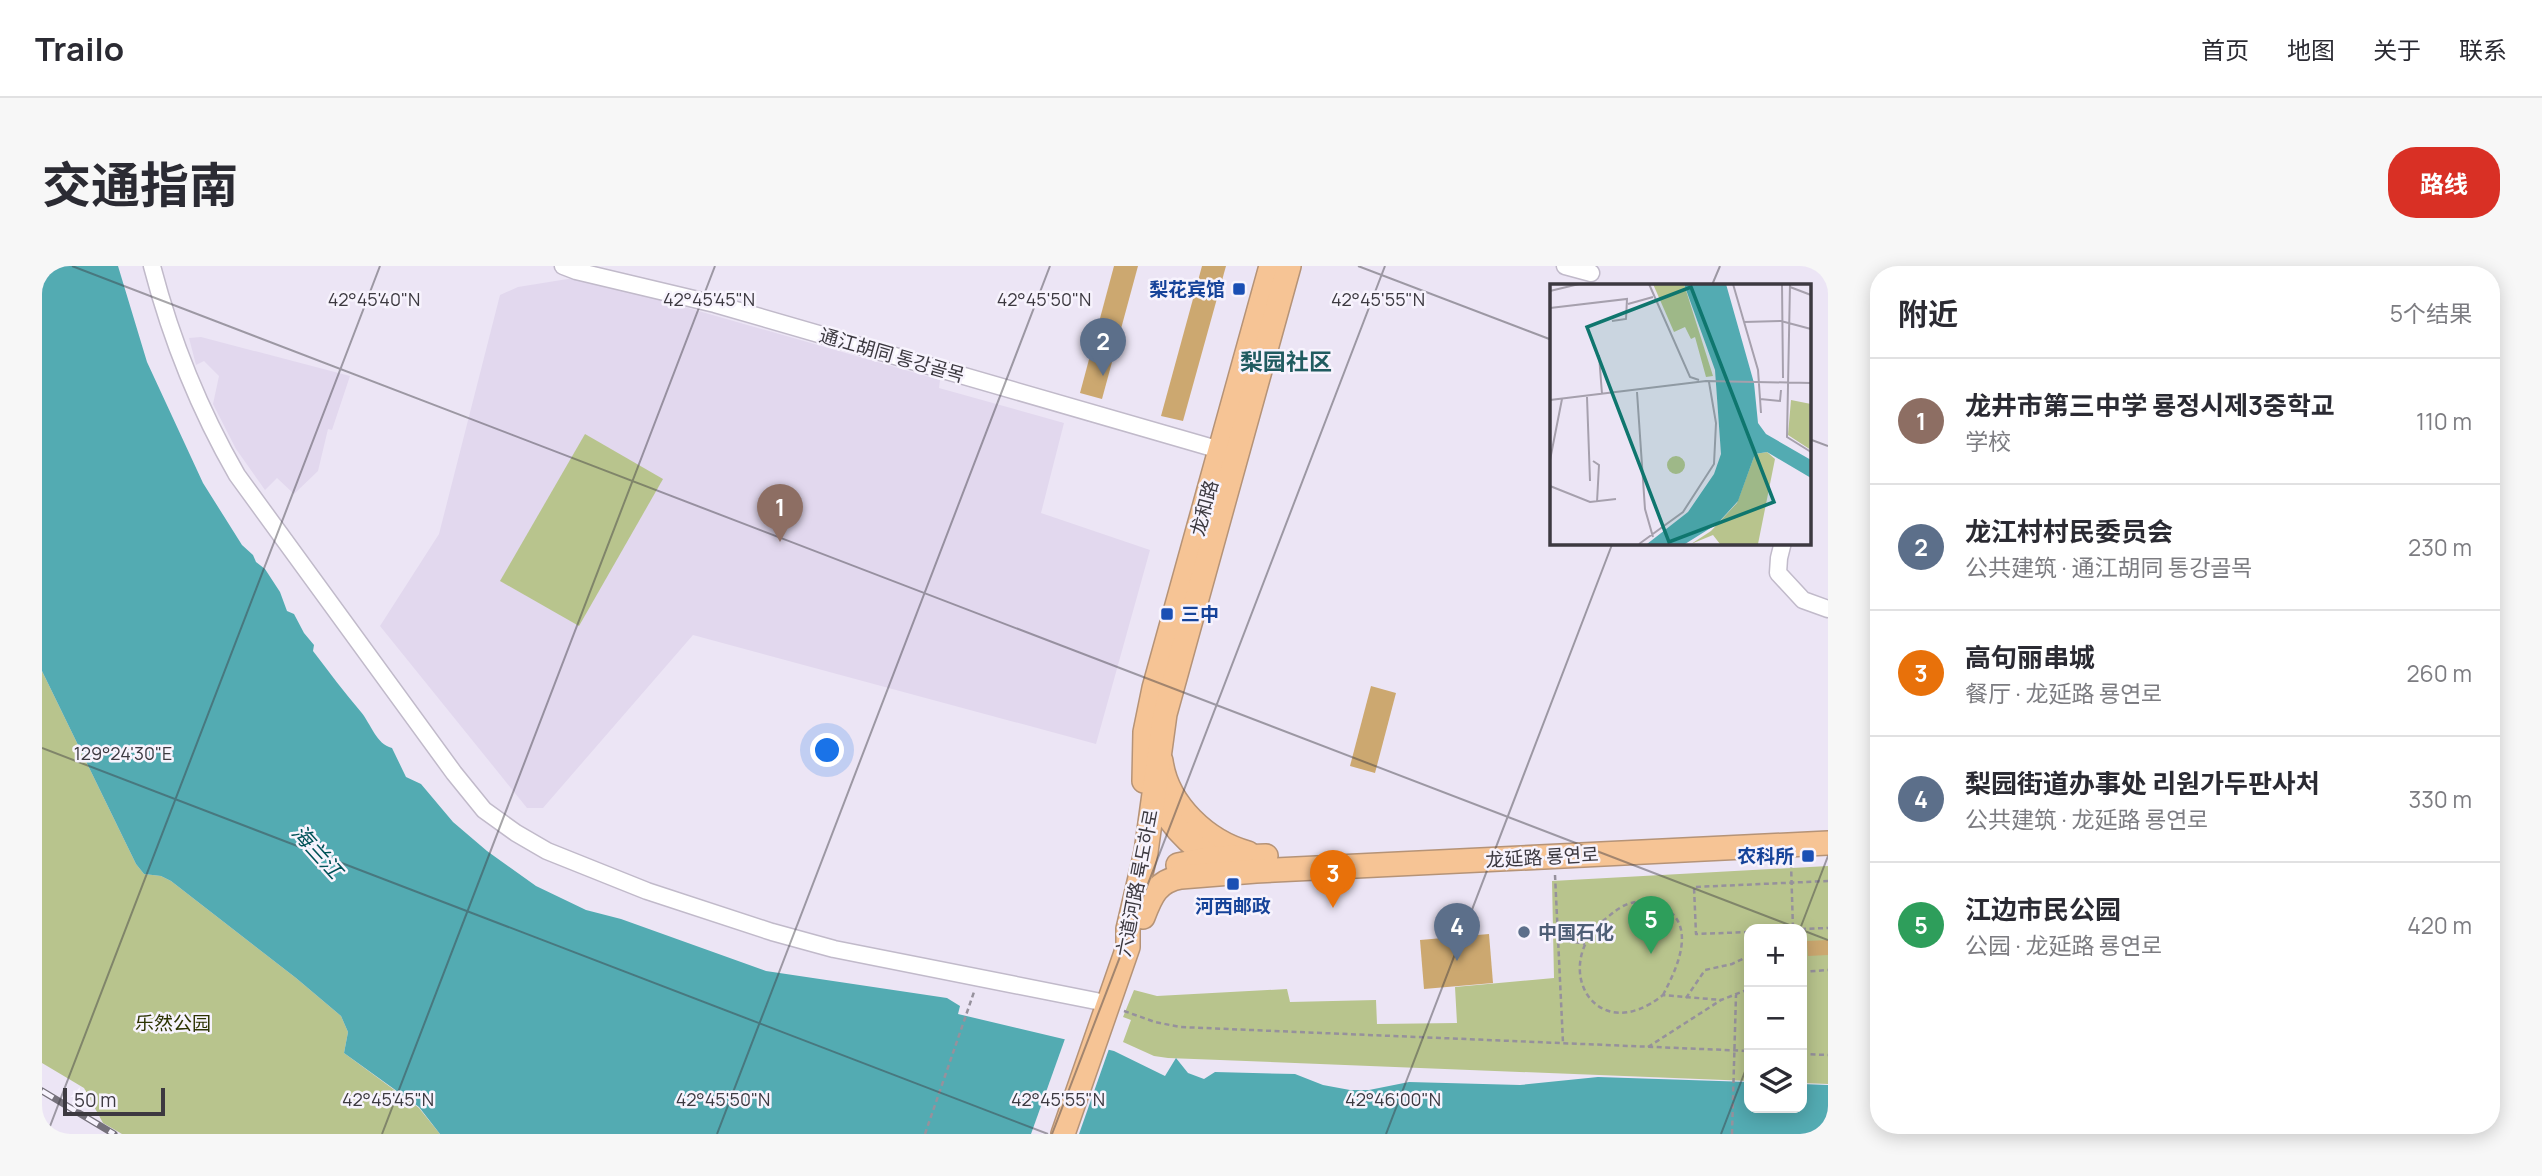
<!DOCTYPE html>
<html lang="zh">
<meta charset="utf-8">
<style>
:root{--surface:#fff;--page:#f7f7f7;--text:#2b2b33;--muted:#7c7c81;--line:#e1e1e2;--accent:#d93025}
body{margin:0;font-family:Manrope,"Noto Sans SC","Noto Sans KR",sans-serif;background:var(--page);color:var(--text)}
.controls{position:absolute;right:21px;bottom:21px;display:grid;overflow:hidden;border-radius:14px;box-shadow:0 4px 18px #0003}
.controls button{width:63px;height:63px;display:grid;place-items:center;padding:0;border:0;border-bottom:2px solid var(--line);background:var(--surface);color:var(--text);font:35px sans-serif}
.scale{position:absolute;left:21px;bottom:18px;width:102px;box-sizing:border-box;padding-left:7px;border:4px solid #3c3940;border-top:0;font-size:19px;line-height:24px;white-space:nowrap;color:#3c3940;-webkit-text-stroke:5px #f7f3fd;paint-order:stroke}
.you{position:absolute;left:786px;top:485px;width:24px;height:24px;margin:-18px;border:5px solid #fff;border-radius:50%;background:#1a73e8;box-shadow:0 0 0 10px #1a73e833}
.badge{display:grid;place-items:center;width:46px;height:46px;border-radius:50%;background:var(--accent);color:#fff;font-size:23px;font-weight:700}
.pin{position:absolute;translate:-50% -58px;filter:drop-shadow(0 2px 4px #0008)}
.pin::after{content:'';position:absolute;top:37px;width:24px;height:21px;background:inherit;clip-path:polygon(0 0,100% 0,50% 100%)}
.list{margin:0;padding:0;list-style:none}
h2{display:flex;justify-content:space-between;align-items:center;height:91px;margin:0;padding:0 28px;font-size:30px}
h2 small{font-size:23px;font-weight:400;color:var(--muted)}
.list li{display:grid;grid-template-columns:46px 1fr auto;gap:21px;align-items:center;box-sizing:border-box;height:126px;padding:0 28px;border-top:2px solid var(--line)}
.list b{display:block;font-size:26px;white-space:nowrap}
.list p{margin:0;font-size:23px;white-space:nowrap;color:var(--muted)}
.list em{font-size:23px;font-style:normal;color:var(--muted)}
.icon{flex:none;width:38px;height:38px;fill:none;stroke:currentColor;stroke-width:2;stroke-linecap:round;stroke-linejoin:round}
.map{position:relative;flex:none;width:1786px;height:868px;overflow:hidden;border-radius:28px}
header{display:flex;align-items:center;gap:42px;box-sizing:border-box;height:98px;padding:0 35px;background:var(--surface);border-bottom:2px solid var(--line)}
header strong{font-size:33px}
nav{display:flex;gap:38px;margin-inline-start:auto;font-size:24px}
.intro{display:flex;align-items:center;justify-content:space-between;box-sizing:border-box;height:168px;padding:0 42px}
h1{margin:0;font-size:49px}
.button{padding:18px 32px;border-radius:28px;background:var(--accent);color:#fff;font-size:24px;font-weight:700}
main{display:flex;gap:42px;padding:0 42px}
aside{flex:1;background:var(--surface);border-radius:28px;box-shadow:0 4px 18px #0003}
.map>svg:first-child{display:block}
.built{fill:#e2d8ee}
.green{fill:#b8c48d}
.water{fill:#53abb2}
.pier{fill:#ece5f5}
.building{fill:#cca870}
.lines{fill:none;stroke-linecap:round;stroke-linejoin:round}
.minor-casing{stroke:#c1baca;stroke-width:19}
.highway-casing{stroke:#b59377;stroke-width:26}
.path{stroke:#96919c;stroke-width:2.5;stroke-dasharray:5 3.5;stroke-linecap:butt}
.minor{stroke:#fff;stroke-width:16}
.highway{stroke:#f6c495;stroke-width:23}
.rail-casing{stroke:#75717b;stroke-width:7}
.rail{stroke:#f7f3fd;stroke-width:4.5;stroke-dasharray:13;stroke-linecap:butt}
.ticks{fill:none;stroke:#3c3940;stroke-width:2;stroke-opacity:0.45}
.transit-dot{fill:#1a4fb4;stroke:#f7f3fd;stroke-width:2.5}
.service-dot{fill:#5c6f8a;stroke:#f7f3fd;stroke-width:2.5}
.labels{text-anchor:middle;stroke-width:5;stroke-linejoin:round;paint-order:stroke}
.transit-label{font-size:19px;font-weight:bold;fill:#164399;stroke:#f7f3fd;text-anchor:end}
.street-label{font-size:19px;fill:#3c3940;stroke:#f7f3fd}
.service-label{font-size:19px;font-weight:bold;fill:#4e5e75;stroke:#f7f3fd;text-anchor:start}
.park-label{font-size:19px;fill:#2c3302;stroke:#f7f3fd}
.water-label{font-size:21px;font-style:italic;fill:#005258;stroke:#f7f3fd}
.quarter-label{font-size:23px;font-weight:bold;fill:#205b60;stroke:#f7f3fd}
.inset-road{fill:none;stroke:#a6a0ad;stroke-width:2}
.view{fill:#0f766e;fill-opacity:0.15;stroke:#0f766e;stroke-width:3.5}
.inset-edge{fill:none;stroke:#3c3940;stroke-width:3.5}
.ticks-label{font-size:18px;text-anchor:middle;fill:#3c3940;stroke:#f7f3fd;stroke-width:5;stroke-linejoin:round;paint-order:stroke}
</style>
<header>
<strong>Trailo</strong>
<nav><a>首页</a><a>地图</a><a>关于</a><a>联系</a></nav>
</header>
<div class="intro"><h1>交通指南</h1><a class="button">路线</a></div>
<main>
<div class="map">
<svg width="1786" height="868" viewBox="0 0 1786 868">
<rect width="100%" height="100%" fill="#ece5f5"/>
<!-- built -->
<g class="built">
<polygon points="538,11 898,114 897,122 1022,157 999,247 1108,284 1054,478 651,369 501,542 485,542 338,360 397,268 458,29 476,21"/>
<polygon points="159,71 308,110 290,164 286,163 276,205 252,228 235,212 223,224 194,183 171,138 177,110 162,95 154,99 147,72"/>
</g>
<!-- green -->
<g class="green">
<polygon points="543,168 621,213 537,360 458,315"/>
<polygon points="0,405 94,598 102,608 119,610 129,615 254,712 299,750 306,766 302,787 377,842 398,868 80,868 61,857 42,822 0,797"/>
<polygon points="1786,600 1786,818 1760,817 1760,663 1707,663 1707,815 1126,792 1112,790 1081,776 1089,754 1081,751 1092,724 1115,730 1245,723 1248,736 1334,734 1335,758 1415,757 1413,721 1512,712 1510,615"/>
</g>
<!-- water -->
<path class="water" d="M0 0H76L105 96 161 217 200 279 211 289 214 296 223 303 238 326 245 345 252 348 262 367 272 379 271 385C287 406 302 426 319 446 329 458 334 478 350 482L364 511 379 518 411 556 445 585 494 620 544 644 579 653 724 705 905 732 918 740 916 748 1072 785 1123 810 1134 792 1146 807 1162 813 1173 806 1253 808 1281 819 1308 824H1327L1367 816 1478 819 1556 811 1707 816V842H1760V818L1786 819V868H398L377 841 302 787 306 766 299 750 254 712 129 615 119 610 102 608 94 598 0 405Z"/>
<!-- pier -->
<polygon class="pier" points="1024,770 1068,780 1037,868 989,868"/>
<!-- building -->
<g class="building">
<polygon points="1072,0 1096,0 1060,133 1038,127"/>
<polygon points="1160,0 1184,0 1141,155 1119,150"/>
<polygon points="1329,420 1354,427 1333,507 1308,500"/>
<polygon points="1447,668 1451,717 1382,723 1378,674"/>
<polygon points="1786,674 1786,689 1766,690 1765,675"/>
</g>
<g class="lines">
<!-- minor casing -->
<g class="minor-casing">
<g id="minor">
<path d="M110 0C129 73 157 143 195 209L412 507 442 544 474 567 505 585 605 625 730 666 792 683 1054 735 1066 739"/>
<polyline points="521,0 534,5 673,38 1178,184"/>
<polyline points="1523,0 1549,7"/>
<polyline points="1741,276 1737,292 1736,307 1761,334 1786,343"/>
</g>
</g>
<!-- highway casing -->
<g class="highway-casing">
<g id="highway">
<path d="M1119 495C1125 539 1165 576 1206 587"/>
<polyline points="1102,515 1103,466 1112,422 1229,0"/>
<path d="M1111 520C1121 551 1147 582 1177 594"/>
<polyline points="1136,599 1171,592 1224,590"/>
<path d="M1101 651C1109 630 1115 615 1139 611L1214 605 1786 577"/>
<polyline points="1021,868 1086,681 1086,663 1104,586 1123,448 1247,0"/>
</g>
</g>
<!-- path -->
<g class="path">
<polyline points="1749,597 1751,663"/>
<polyline points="1513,609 1521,777"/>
<polyline points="1759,663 1786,662"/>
<polyline points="1707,666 1654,668 1652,621 1786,615"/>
<polyline points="1516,673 1543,678"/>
<polyline points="1760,706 1786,704"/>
<path d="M1621 729C1635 702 1656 659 1620 640 1611 635 1599 634 1589 637 1578 640 1571 647 1562 654 1507 701 1554 783 1621 729L1679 734"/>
<polyline points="1644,732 1663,704 1690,698 1707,690"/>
<polyline points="1082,745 1113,756 1138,761 1707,785"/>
<polyline points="1606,781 1679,734 1707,723"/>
<polyline points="1760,788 1786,789"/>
<polyline points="883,868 932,726"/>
<polyline points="1690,868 1694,729"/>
</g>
<!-- minor -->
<use href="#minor" class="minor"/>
<!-- highway -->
<use href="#highway" class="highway"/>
<!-- rail casing -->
<g class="rail-casing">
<polyline id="rail" points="0,825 72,868"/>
</g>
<!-- rail -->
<use href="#rail" class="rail"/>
</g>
<!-- ticks -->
<path class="ticks" d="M30 0 1758 663M1316 0 1510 74M0 8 3 0M1670 19 1678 0M1767 173 1786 180M0 482 1006 868M1758 663 1786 590M1760 664 1786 674M5 868 338 0M340 868 673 0M675 868 1008 0M1010 868 1343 0M1344 868 1571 276M1679 868 1707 795"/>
<!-- markers -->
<g class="transit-dot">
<rect x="1190" y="16" width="14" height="14" rx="3.5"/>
<rect x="1118" y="341" width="14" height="14" rx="3.5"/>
<rect x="1759" y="583" width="14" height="14" rx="3.5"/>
<rect x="1184" y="611" width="14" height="14" rx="3.5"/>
</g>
<circle class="service-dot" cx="1482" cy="666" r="7"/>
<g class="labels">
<!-- transit labels -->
<g class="transit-label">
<text x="1183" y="30">梨花宾馆</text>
<text x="1139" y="355" text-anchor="start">三中</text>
<text x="1752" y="597">农科所</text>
<text x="1191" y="647" text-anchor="middle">河西邮政</text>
</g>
<!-- street labels -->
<g class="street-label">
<text transform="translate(850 89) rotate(16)" y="7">通江胡同 통강골목</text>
<text transform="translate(1162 242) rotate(-75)" y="7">龙和路</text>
<text transform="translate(1500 591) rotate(-3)" y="7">龙延路 룡연로</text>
<text transform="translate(1095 617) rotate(-79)" y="7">六道河路 륙도하로</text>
</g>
<!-- service labels -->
<g class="service-label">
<text x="1496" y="673">中国石化</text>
</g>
<!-- park labels -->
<g class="park-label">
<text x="131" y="764">乐然公园</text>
</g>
<!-- water labels -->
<g class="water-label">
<text transform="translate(275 586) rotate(48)" y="7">海兰江</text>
</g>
<!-- quarter labels -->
<g class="quarter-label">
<text x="1244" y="104">梨园社区</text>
</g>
</g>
<!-- overview -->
<g transform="translate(1508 18)">
<rect width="261" height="261" fill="#ece5f5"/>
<path d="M103 0H134L163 92 156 93 145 53 141 55 135 43 124 48ZM241 116 261 120V166L238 151ZM217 168 225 175 208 260H170L163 251 141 260 161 247 187 219 205 170ZM117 181a9 9 0 1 1 18 0a9 9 0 1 1-18 0Z" fill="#b8c48d"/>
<path d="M134 0H176L204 99 208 139 216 150 261 176V194L217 168 205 170 188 217 167 240 135 260H97L138 228 164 190 171 170 165 86Z" fill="#53abb2"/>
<path class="inset-road" d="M99 0 140 93 149 96M183 0 208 86 211 129M232 0 233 94M240 0 237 153 261 168M240 3 261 11M0 7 29 0M78 20 103 13M0 24 77 15 76 35 62 37M194 38 231 37 261 45M49 71 52 110M87 108 95 225 103 253M37 113 40 197M210 115 230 117 231 106M0 116 156 97 261 99M0 176 12 115M43 177 49 181 47 218M0 202 40 218 66 215M89 260 133 228 164 180 166 139 159 98"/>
<path class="view" d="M141 3 224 218 119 258 37 43Z"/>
<rect width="261" height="261" class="inset-edge"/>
</g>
<g class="ticks-label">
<text x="332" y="40">42°45'40"N</text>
<text x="667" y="40">42°45'45"N</text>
<text x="1002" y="40">42°45'50"N</text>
<text x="1336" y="40">42°45'55"N</text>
<text x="81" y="494">129°24'30"E</text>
<text x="346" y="840">42°45'45"N</text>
<text x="681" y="840">42°45'50"N</text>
<text x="1016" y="840">42°45'55"N</text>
<text x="1351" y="840">42°46'00"N</text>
</g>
</svg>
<div class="controls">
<button>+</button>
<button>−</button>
<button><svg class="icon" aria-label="layers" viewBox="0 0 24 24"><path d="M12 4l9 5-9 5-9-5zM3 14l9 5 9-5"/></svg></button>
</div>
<div class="scale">50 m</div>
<div class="you"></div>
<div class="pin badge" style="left:738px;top:276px;background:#8d6e63">1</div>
<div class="pin badge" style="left:1061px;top:110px;background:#5c6f8a">2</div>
<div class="pin badge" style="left:1291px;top:642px;background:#e8710a">3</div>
<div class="pin badge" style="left:1415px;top:695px;background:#5c6f8a">4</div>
<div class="pin badge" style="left:1609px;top:688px;background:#2e9e5b">5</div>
</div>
<aside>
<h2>附近<small>5个结果</small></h2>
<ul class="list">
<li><span class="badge" style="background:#8d6e63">1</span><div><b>龙井市第三中学 룡정시제3중학교</b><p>学校</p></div><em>110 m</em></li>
<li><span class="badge" style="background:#5c6f8a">2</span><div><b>龙江村村民委员会</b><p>公共建筑 · 通江胡同 통강골목</p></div><em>230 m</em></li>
<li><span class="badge" style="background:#e8710a">3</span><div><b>高句丽串城</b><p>餐厅 · 龙延路 룡연로</p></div><em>260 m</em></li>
<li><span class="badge" style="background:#5c6f8a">4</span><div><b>梨园街道办事处 리원가두판사처</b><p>公共建筑 · 龙延路 룡연로</p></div><em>330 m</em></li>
<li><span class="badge" style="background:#2e9e5b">5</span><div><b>江边市民公园</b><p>公园 · 龙延路 룡연로</p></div><em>420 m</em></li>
</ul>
</aside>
</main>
